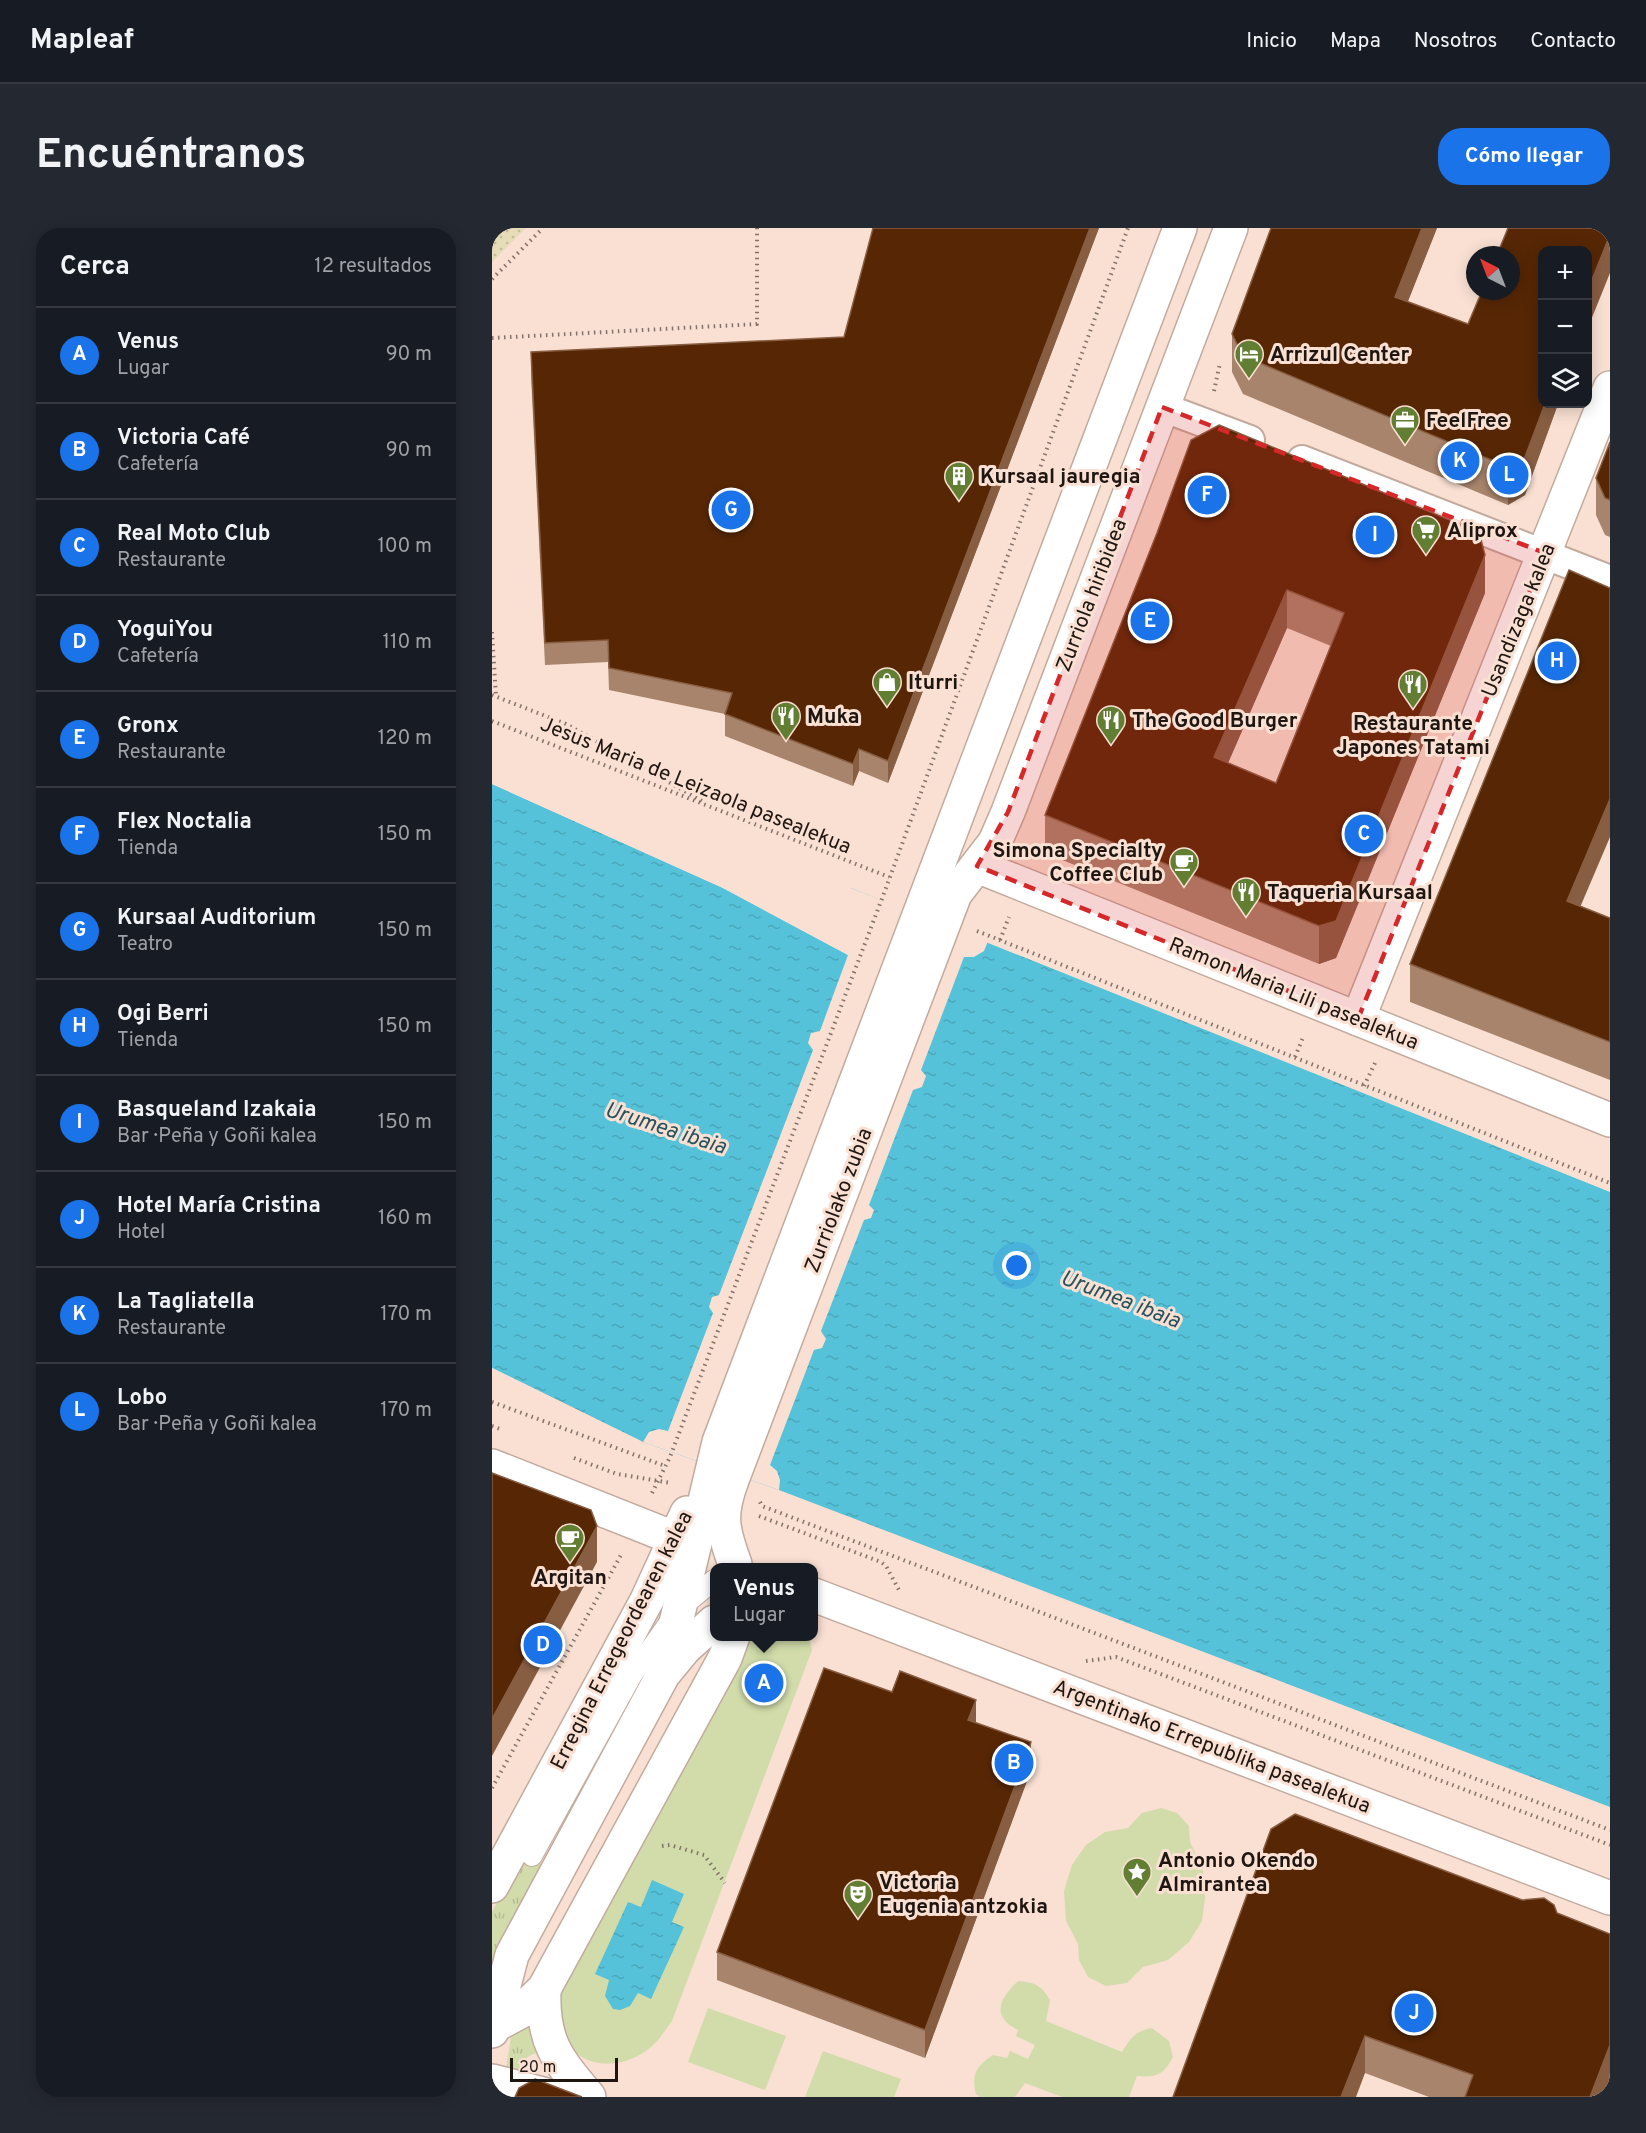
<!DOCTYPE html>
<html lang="es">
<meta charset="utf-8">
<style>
:root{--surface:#171b24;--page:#242831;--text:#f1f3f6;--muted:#9ea1a6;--line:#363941;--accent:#1a73e8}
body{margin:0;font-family:Overpass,sans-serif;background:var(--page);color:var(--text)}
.controls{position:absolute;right:18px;top:18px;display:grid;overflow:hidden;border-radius:12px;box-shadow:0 3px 15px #0003}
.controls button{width:54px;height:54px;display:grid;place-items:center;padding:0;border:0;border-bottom:2px solid var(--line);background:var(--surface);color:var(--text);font:30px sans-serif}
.compass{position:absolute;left:974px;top:18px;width:54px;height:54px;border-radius:50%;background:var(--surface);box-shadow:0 3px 15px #0003;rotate:318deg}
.scale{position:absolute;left:18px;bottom:15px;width:108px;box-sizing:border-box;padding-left:6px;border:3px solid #1f1611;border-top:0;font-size:16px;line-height:21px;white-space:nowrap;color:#1f1611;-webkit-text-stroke:4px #f9e0d3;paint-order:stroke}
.you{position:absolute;left:525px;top:1038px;width:21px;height:21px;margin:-15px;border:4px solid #fff;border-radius:50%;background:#1a73e8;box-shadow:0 0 0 9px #1a73e833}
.badge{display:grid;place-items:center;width:39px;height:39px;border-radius:50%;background:var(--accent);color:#fff;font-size:20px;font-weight:700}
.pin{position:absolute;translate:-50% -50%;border:3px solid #fff;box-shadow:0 2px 6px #0006}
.popup{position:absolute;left:218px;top:1335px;width:108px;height:78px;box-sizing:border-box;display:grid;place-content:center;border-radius:12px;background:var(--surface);filter:drop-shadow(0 2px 4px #0005);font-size:20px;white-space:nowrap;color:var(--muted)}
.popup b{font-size:22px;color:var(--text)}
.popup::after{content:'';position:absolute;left:50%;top:100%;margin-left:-12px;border:12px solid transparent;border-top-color:var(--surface)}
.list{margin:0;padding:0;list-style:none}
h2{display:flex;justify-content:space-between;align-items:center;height:78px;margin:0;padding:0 24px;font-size:26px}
h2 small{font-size:20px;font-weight:400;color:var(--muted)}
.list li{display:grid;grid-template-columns:39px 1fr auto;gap:18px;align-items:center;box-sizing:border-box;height:96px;padding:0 24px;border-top:2px solid var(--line)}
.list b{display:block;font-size:22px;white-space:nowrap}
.list p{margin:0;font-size:20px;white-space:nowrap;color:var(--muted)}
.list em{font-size:20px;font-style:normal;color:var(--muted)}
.icon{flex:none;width:33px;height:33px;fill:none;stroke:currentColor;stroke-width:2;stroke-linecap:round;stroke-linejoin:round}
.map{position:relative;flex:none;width:1118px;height:1869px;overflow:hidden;border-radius:24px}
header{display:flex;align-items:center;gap:36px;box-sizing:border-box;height:84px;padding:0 30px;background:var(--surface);border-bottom:2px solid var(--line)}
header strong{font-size:28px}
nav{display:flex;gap:33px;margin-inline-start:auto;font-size:21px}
.intro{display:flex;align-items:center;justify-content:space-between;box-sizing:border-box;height:144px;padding:0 36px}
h1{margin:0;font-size:42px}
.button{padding:15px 27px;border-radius:24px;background:var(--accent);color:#fff;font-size:21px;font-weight:700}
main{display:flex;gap:36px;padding:0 36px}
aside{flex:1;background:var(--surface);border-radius:24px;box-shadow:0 3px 15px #0003}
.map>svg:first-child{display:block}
.grass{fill:url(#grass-tufts)}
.sand{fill:url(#sand-dots)}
.garden{fill:#d1dcaa}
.water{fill:url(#water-ripples)}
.pier{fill:#f9e0d3}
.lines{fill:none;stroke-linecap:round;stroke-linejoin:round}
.service-casing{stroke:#c2ab9e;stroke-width:22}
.pedestrian-casing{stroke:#c2ab9e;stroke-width:32}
.minor-casing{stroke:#c2ab9e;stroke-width:36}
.tertiary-casing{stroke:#c2ab9e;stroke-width:36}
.secondary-casing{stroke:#c2ab9e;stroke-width:36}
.path{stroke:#83726a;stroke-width:4;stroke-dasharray:1.5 4.5;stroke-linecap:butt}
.service{stroke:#fff;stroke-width:20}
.pedestrian{stroke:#fff;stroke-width:28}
.minor{stroke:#fff;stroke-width:33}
.tertiary{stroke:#fff;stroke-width:33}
.secondary{stroke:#fff;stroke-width:33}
.wall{fill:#a8846c;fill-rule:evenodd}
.shaded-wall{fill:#885e43}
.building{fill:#572705;stroke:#885e43;stroke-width:1.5;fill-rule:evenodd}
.marked{fill:#d62828;fill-opacity:0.2;stroke:#d62828;stroke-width:4.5;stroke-dasharray:12 8;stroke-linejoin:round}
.labels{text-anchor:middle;stroke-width:6;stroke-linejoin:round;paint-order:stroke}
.poi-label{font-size:21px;font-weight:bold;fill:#1f1611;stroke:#f9e0d3;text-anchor:start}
.street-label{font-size:21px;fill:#1f1611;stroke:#f9e0d3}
.water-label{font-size:22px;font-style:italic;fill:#25535e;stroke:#f9e0d3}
</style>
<header>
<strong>Mapleaf</strong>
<nav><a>Inicio</a><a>Mapa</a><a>Nosotros</a><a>Contacto</a></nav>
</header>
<div class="intro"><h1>Encuéntranos</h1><a class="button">Cómo llegar</a></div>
<main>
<aside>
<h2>Cerca<small>12 resultados</small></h2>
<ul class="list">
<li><span class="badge">A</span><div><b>Venus</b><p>Lugar</p></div><em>90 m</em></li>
<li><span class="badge">B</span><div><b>Victoria Café</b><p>Cafetería</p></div><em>90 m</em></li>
<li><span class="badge">C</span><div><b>Real Moto Club</b><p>Restaurante</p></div><em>100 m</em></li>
<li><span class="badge">D</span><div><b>YoguiYou</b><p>Cafetería</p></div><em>110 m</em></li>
<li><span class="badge">E</span><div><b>Gronx</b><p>Restaurante</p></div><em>120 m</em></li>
<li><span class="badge">F</span><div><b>Flex Noctalia</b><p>Tienda</p></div><em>150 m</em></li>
<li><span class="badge">G</span><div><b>Kursaal Auditorium</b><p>Teatro</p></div><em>150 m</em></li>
<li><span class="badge">H</span><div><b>Ogi Berri</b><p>Tienda</p></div><em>150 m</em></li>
<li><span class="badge">I</span><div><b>Basqueland Izakaia</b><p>Bar · Peña y Goñi kalea</p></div><em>150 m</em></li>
<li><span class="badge">J</span><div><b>Hotel María Cristina</b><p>Hotel</p></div><em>160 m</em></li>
<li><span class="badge">K</span><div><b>La Tagliatella</b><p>Restaurante</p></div><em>170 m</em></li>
<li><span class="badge">L</span><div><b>Lobo</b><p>Bar · Peña y Goñi kalea</p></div><em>170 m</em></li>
</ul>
</aside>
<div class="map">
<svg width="1118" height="1869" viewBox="0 0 1118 1869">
<defs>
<pattern id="grass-tufts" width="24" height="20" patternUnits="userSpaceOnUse" patternTransform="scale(1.5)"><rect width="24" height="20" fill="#d1dcaa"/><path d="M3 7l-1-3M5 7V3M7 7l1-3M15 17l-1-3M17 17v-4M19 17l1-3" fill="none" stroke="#b3bc91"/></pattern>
<pattern id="sand-dots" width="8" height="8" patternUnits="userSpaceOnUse" patternTransform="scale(1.5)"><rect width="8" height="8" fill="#e6dcb7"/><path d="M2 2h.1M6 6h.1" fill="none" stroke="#c5bc9c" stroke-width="1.8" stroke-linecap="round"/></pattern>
<pattern id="water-ripples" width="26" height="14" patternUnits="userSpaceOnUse" patternTransform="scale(1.5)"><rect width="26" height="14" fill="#55c2d9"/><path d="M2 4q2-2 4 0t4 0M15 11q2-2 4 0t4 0" fill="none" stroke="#4aa6b9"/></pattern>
</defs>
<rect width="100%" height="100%" fill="#f9e0d3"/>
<!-- grass -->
<g class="grass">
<polygon points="30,1626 51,1637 0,1736 0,1684"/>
<polygon points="38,1795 50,1823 37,1828 28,1836 27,1849 13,1846 20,1803"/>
</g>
<!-- sand -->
<polygon class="sand" points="0,0 34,0 0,34"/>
<!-- garden -->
<g class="garden">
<path d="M254 1409H317L320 1422 180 1793C174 1801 168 1811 160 1818 132 1844 83 1843 69 1803 63 1786 66 1770 69 1753Z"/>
<polygon points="669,1580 685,1585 697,1598 698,1614 711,1641 713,1670 710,1693 697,1714 676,1732 651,1739 635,1755 614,1758 596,1749 587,1732 586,1716 574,1693 572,1663 580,1637 594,1617 613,1604 636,1600 650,1585"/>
<path d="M526 1753C543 1754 550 1758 558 1772L554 1793 630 1824C639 1810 643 1803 660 1800L677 1813 681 1829C672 1846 665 1850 645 1848L637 1869H570L533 1855 523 1869H488L484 1866C479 1847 484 1838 501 1827L515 1830 518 1823 536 1831 543 1817 524 1808 526 1802C498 1788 508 1770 526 1753Z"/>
<polygon points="216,1780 294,1808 273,1862 196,1834"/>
<polygon points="331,1823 409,1851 402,1869 313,1869"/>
</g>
<!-- water -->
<g class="water">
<polygon points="0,556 231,660 356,727 372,686 359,660 1118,964 1118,1579 287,1262 151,1214 0,1140"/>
<polygon points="160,1652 192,1666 180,1694 192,1699 159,1771 146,1765 138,1778 128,1782 121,1781 113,1768 117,1752 103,1746 136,1674 149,1679"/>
</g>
<!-- pier -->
<polygon class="pier" points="0,553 233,657 355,723 368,687 362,683 356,671 356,659 496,713 492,723 482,729 472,729 429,842 434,848 430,859 421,862 377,977 382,982 379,990 372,992 329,1103 334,1111 330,1120 322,1122 278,1237 285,1243 288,1252 287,1262 151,1214 122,1203 0,1143 0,1140 151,1214 157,1204 167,1201 176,1203 221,1085 217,1079 220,1069 227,1067 321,822 316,815 319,805 328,803 356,727 231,660 0,556"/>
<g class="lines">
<!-- service casing -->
<g class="service-casing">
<polyline id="service" points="40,1628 140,1447 187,1381 222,1352"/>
</g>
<!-- pedestrian casing -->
<g class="pedestrian-casing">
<g id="pedestrian">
<polyline points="670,179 758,212"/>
<polyline points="810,232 1118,352"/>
</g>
</g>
<!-- minor casing -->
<g class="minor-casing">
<g id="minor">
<polyline points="485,638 1118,892"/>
<polyline points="866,791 1118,160"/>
<polyline points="0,1658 155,1372 195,1285"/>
<path d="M52 1761C50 1813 64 1830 97 1869"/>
<polyline points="0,1799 28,1784 52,1761 233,1430 241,1408"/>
<polyline points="0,1853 62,1869"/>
</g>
</g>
<!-- tertiary casing -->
<g class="tertiary-casing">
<polyline id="tertiary" points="0,1238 202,1318"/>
</g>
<!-- secondary casing -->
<g class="secondary-casing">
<g id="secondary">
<path d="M243 1336C230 1301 227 1287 240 1252L463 666 503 614 516 584 739 0"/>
<polyline points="322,1367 1118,1670"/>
<polyline points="174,1443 193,1420 222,1394"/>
<polyline points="0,1803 20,1727 172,1445 227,1214 688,0"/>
</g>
</g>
<!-- path -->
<g class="path">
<polyline points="0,51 51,0"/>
<polyline points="0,110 265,96 265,0"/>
<polyline points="722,163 728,135"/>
<polyline points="0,404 4,469"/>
<polyline points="0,467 74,496 210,573"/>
<polyline points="0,493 397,649"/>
<polyline points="485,703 1118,955"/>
<polyline points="508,712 517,689"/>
<polyline points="803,829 812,807"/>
<polyline points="872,858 883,835"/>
<polyline points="0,1174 173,1238"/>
<polyline points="0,1198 11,1202"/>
<polyline points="82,1230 125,1246 179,1255"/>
<polyline points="160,1265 178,1229 391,668 636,0"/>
<polyline points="268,1274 270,1278 1118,1602"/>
<polyline points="267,1288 389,1334 394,1338 407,1362"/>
<polyline points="594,1433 624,1429 1118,1617"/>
<polyline points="0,1560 129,1327"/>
<polyline points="170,1618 178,1617 212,1627 233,1655"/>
</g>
<!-- service -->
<use href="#service" class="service"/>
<!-- pedestrian -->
<use href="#pedestrian" class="pedestrian"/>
<!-- minor -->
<use href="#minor" class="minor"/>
<!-- tertiary -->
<use href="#tertiary" class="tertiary"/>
<!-- secondary -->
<use href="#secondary" class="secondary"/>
</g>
<!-- wall -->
<g class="wall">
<polygon points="381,0 607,0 396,555 367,543 361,558 233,508 233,486 117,462 116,434 53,437 39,147 39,124 352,109"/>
<polygon points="779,0 945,0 916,73 1050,176 1066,176 1033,267 1016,277 751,166 740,144 740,106"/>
<polygon points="1118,214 1118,309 1113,307 1104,287 1104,250"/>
<path d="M665 305 993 365 844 730 827 736 553 625V587ZM795 400 839 418 784 555 736 535Z"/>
<polygon points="1089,678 1118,690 1118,852 918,774 918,736"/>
<polygon points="484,1495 539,1542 433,1830 225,1752 225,1724"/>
<polygon points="1030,1672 1118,1855 1113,1869 937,1869 873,1845 681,1869"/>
</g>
<!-- shaded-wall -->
<g class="shaded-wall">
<polygon points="598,0 607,0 396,555 396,533"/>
<polygon points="930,0 945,0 903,106 903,69"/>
<polygon points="1118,7 1118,45 1095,102 1095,64"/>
<polygon points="1053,176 1066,176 1033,267 1016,277 1016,239"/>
<polygon points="993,327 993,365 844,730 827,736 827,698"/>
<polygon points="795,362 795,400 722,567 722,529"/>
<polygon points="367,521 367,543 361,558 361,536"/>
<polygon points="1118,571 1118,609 1075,710 1075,673"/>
<polygon points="105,1298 105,1334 0,1528 0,1491"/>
<polygon points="484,1472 484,1500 476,1492"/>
<polygon points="539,1514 539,1542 433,1830 433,1802"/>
<polygon points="873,1808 873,1845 864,1869 849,1869"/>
<polygon points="1118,1817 1118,1855 1113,1869 1098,1869"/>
</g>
<!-- building -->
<g class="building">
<polygon points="381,0 598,0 396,533 367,521 361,536 233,486 240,465 117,440 116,412 53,415 39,124 352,109"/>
<polygon points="779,0 930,0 903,69 976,96 990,63 1019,63 1019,27 1005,27 1016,0 1118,0 1118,7 1095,64 1095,22 1050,22 1050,176 1053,176 1033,229 1016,239 751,128 740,106"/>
<path d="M727 197 987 304 993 327 844 693 827 698 553 587 665 305 699 212ZM795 362 852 385 784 555 722 529Z"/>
<polygon points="1118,214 1118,272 1113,270 1104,250"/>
<polygon points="1077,342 1118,360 1118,571 1075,673 1118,690 1118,814 918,736"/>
<polygon points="0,1245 99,1282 105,1298 0,1491"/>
<polygon points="332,1440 400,1464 408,1443 484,1472 476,1492 539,1514 433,1802 225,1724"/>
<polygon points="803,1586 1030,1672 1052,1670 1062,1677 1065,1685 1118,1706 1118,1817 1098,1869 973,1869 981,1847 873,1808 849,1869 681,1869 779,1601"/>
<polygon points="43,1851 90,1869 23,1869 27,1860"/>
</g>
<!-- marked area -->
<path class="marked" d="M670 179 1053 325 866 791 485 638 516 584Z"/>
<!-- icons -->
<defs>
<g id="hotel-pin" transform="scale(1.5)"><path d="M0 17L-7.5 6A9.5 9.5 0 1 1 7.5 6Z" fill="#627e32" stroke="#f9e0d3"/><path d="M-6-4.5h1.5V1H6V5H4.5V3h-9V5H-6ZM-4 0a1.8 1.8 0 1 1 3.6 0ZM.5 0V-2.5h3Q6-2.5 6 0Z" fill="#fff"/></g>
<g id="office-pin" transform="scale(1.5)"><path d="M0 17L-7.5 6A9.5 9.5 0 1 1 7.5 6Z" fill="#627e32" stroke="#f9e0d3"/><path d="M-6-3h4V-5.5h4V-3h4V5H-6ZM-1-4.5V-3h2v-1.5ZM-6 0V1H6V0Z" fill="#fff"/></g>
<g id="building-pin" transform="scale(1.5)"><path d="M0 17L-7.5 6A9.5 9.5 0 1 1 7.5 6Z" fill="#627e32" stroke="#f9e0d3"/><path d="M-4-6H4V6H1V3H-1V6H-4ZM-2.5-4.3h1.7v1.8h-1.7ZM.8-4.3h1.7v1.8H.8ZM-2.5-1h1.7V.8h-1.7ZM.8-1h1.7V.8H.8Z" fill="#fff"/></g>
<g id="supermarket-pin" transform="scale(1.5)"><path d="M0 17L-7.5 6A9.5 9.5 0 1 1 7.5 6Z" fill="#627e32" stroke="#f9e0d3"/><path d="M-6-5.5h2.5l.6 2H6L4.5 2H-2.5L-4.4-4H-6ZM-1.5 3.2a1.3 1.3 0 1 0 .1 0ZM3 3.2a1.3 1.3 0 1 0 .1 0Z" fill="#fff"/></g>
<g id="shop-pin" transform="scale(1.5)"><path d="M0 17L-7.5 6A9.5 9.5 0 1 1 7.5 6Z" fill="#627e32" stroke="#f9e0d3"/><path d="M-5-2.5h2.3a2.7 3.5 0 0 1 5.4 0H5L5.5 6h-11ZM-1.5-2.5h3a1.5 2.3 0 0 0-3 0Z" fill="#fff"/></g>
<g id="restaurant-pin" transform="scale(1.5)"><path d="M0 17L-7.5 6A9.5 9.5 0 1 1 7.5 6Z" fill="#627e32" stroke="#f9e0d3"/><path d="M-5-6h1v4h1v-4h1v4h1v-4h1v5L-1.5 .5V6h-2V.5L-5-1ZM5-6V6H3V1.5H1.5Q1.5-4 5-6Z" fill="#fff"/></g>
<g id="cafe-pin" transform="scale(1.5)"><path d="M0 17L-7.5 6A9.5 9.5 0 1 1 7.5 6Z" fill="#627e32" stroke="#f9e0d3"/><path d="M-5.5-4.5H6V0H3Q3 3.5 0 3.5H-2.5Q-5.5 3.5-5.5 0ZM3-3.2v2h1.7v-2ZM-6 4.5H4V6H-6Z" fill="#fff"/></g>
<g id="sight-pin" transform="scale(1.5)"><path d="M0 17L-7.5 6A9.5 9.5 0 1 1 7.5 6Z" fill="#627e32" stroke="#f9e0d3"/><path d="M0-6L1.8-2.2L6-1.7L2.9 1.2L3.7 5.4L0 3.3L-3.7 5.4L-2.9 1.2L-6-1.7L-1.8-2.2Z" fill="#fff"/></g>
<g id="theatre-pin" transform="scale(1.5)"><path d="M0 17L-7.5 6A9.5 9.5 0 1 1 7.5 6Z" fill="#627e32" stroke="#f9e0d3"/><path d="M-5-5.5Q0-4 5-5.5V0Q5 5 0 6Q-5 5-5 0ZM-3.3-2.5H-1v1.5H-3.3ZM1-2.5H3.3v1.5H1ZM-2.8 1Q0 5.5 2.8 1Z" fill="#fff"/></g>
</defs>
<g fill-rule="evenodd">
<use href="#hotel-pin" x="757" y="126"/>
<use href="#office-pin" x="913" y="192"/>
<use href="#building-pin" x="467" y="248"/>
<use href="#supermarket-pin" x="934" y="302"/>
<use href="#shop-pin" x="395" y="454"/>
<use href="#restaurant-pin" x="921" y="456"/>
<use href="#restaurant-pin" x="294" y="488"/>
<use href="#restaurant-pin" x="619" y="492"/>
<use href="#cafe-pin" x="692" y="634"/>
<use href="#restaurant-pin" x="754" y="664"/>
<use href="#cafe-pin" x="78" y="1310"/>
<use href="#sight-pin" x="645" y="1644"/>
<use href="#theatre-pin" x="366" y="1666"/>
</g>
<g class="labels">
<!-- poi labels -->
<g class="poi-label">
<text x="778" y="133">Arrizul Center</text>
<text x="934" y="199">FeelFree</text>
<text x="488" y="255">Kursaal jauregia</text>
<text x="955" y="309">Aliprox</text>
<text x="416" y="461">Iturri</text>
<text x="315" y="495">Muka</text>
<text x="640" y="499">The Good Burger</text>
<text x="921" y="502" text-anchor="middle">Restaurante<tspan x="921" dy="24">Japones Tatami</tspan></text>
<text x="671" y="629" text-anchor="end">Simona Specialty<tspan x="671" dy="24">Coffee Club</tspan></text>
<text x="775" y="671">Taqueria Kursaal</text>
<text x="78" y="1356" text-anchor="middle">Argitan</text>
<text x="666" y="1639">Antonio Okendo<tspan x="666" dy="24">Almirantea</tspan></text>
<text x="387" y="1661">Victoria<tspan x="387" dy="24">Eugenia antzokia</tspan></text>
</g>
<!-- street labels -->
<g class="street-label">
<text transform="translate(599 367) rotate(-69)" y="7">Zurriola hiribidea</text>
<text transform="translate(1026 392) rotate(-68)" y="7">Usandizaga kalea</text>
<text transform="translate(204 557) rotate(22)" y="7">Jesus Maria de Leizaola pasealekua</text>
<text transform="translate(802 765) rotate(22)" y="7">Ramon Maria Lili pasealekua</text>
<text transform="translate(346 972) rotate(-69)" y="7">Zurriolako zubia</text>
<text transform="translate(129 1412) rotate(-63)" y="7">Erregina Erregeordearen kalea</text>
<text transform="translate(720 1518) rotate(21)" y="7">Argentinako Errepublika pasealekua</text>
</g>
<!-- water labels -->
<g class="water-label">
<text transform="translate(174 899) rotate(18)" y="8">Urumea ibaia</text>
<text transform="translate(629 1070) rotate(21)" y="8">Urumea ibaia</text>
</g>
</g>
</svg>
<div class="controls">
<button>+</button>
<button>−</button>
<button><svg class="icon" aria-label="layers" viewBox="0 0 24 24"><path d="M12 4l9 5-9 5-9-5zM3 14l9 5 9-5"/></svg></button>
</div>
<svg class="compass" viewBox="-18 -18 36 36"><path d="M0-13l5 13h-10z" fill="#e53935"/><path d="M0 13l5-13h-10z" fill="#9ea1a6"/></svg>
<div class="scale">20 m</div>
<div class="you"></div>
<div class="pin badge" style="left:272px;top:1455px">A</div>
<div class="popup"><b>Venus</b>Lugar</div>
<div class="pin badge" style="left:522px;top:1535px">B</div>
<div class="pin badge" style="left:872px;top:606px">C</div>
<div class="pin badge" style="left:51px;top:1417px">D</div>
<div class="pin badge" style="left:658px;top:393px">E</div>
<div class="pin badge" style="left:715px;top:267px">F</div>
<div class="pin badge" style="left:239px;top:282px">G</div>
<div class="pin badge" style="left:1065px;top:433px">H</div>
<div class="pin badge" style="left:883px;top:307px">I</div>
<div class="pin badge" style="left:922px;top:1785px">J</div>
<div class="pin badge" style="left:968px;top:233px">K</div>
<div class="pin badge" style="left:1017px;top:247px">L</div>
</div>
</main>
